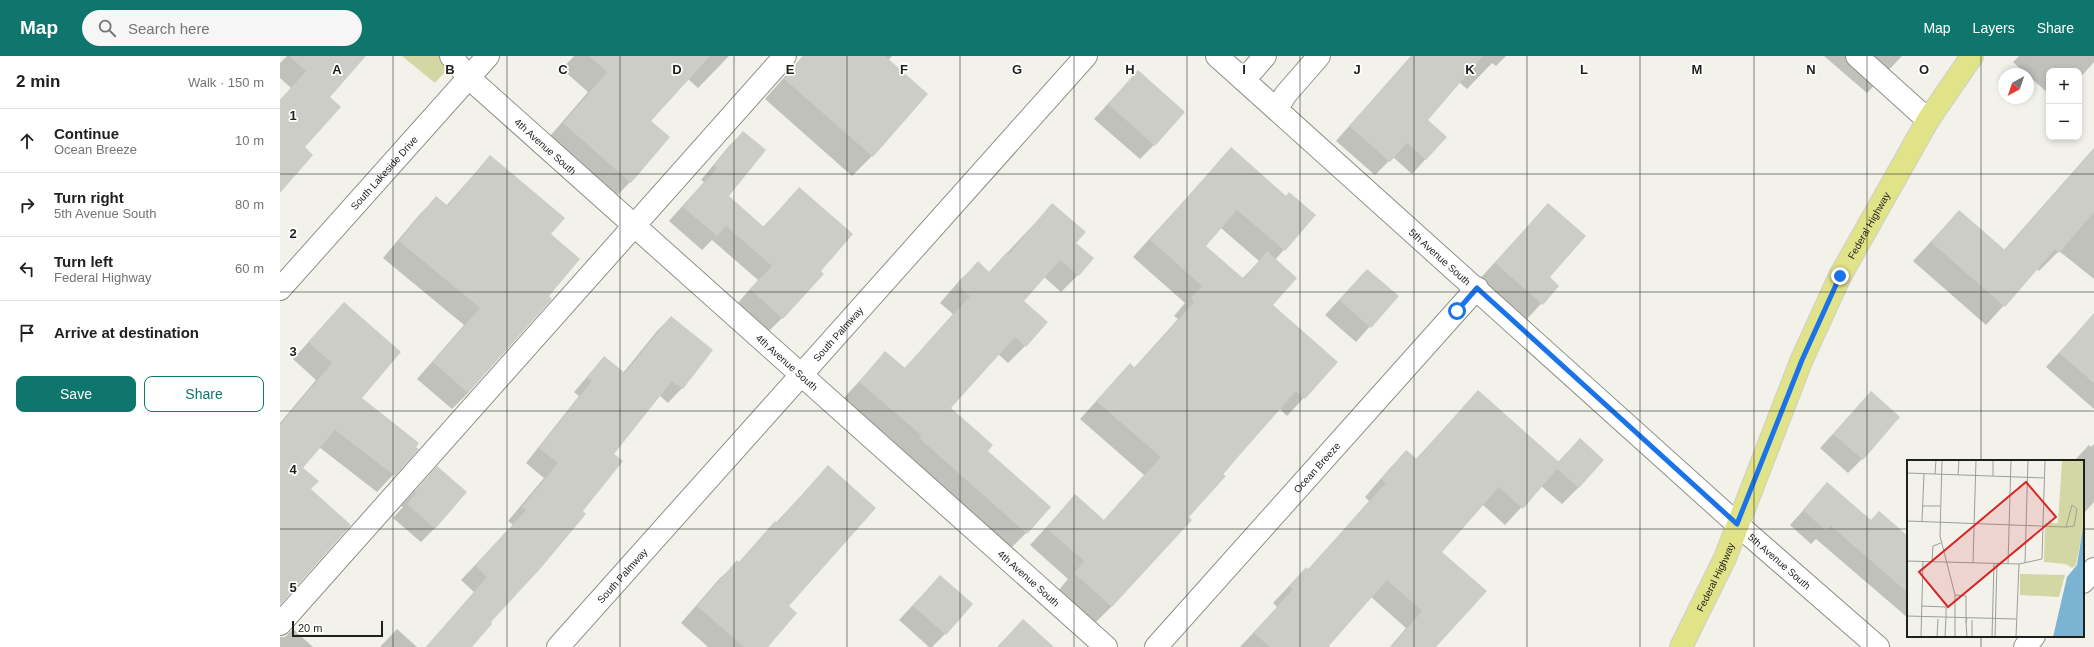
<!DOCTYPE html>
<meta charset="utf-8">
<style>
:root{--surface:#fff;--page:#f6f6f6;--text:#202124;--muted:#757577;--line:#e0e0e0;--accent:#0f766e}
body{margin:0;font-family:Arial,sans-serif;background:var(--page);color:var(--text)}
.controls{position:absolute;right:12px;top:12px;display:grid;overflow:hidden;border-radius:8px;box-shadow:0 2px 6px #0003}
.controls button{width:36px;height:36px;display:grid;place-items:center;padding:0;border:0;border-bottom:1px solid var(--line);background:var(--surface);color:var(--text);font:20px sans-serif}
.compass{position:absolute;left:1718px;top:12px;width:36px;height:36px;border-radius:50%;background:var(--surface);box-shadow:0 2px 6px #0003;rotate:220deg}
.scale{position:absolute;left:12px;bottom:10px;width:91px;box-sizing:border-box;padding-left:4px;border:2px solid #1f201d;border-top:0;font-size:11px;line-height:14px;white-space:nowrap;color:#1f201d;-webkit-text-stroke:3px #fffffe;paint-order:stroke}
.stop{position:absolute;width:12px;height:12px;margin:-9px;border:3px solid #1a73e8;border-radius:50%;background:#fff}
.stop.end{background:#1a73e8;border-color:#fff;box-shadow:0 1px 4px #0008}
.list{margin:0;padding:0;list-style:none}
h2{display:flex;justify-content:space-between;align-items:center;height:52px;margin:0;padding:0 16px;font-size:17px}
h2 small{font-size:13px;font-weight:400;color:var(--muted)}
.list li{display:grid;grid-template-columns:26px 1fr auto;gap:12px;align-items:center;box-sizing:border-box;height:64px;padding:0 16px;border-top:1px solid var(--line)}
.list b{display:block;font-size:15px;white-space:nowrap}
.list p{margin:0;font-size:13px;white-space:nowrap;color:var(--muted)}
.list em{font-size:13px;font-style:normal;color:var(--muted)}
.actions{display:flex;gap:8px;padding:12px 16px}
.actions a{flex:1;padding:9px 0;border:1px solid var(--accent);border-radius:8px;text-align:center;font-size:14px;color:var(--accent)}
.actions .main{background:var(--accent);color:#fff}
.icon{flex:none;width:22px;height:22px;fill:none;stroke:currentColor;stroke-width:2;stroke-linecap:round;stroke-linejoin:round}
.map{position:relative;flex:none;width:1814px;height:591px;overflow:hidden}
header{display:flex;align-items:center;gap:24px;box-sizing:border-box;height:56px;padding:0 20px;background:var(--accent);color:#fff}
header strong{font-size:19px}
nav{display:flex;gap:22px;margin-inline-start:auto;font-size:14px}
.search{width:280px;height:36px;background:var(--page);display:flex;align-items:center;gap:10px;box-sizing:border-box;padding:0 14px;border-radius:22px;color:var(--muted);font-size:15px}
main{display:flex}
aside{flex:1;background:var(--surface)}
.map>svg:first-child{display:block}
.green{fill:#d3d7a4}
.shadow{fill:#0003;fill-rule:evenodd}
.building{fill:#cccdc6}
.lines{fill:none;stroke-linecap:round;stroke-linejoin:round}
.minor-casing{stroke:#90918a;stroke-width:24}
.major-casing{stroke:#cececd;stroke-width:24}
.minor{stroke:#fff;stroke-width:22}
.major{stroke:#e1e388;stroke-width:22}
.route{stroke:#1a73e8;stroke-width:5}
.grid{fill:none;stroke:#1f201d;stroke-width:1;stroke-opacity:0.55}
.labels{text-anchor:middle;stroke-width:3.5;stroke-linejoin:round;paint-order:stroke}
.street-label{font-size:10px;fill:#1f201d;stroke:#fffffe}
.inset-road{fill:none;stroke:#9e9e99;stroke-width:1}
.view{fill:#d62828;fill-opacity:0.15;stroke:#d62828;stroke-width:2}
.inset-edge{fill:none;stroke:#1f201d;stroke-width:2}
.grid-label{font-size:13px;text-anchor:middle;font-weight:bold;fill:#1f201d;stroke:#fffffe;stroke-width:3.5;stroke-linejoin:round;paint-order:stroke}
</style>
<header>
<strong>Map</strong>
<div class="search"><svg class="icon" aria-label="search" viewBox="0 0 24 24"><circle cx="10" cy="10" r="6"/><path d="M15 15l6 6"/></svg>Search here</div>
<nav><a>Map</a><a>Layers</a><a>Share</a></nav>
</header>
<main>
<aside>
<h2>2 min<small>Walk · 150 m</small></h2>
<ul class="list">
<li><svg class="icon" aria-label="ahead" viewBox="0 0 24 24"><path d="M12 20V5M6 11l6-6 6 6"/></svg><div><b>Continue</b><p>Ocean Breeze</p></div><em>10 m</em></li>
<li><svg class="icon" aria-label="right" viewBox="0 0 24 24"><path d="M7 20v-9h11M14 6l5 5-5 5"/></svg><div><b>Turn right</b><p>5th Avenue South</p></div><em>80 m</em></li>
<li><svg class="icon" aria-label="left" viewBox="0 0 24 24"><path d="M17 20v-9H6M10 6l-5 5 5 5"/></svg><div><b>Turn left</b><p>Federal Highway</p></div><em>60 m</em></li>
<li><svg class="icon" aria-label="arrive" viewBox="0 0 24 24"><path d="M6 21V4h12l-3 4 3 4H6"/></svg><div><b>Arrive at destination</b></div></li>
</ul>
<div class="actions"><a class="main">Save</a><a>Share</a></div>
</aside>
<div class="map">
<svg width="1814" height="591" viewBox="0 0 1814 591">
<rect width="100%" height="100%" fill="#f2f2eb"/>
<!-- green -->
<polygon class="green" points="122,0 179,0 155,27"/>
<!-- shadow -->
<g class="shadow">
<polygon points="7,0 85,0 49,41 0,135 0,44 11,32 0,22 0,7"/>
<polygon points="294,0 449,0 418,32 408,23 369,65 350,126 331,146 264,87 308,36 282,13"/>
<polygon points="523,0 612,0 608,4 592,100 572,120 485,43"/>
<polygon points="1131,0 1226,0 1216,10 1212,7 1187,33 1179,26 1146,64 1166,81 1132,118 1113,101 1095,119 1056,85"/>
<polygon points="1544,0 1622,0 1587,37"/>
<polygon points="1739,0 1814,0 1814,6 1799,23 1799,15 1769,15 1769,38 1733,6"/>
<polygon points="858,15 874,89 860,103 814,63"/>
<polygon points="463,76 447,140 483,171 519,133 539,215 502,262 488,276 457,248 478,224 432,184 422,194 389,165 424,126 421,124 449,90"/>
<polygon points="1814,92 1814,223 1779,195 1759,215 1757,213 1706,269 1633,205 1679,155 1724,194"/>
<path d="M951 93 1005 141 1034 159 995 204 992 249 1057 306 1007 360 999 352 832 550 815 567 778 535 788 523 750 489 795 440 823 465 864 419 800 363 850 308 854 312 898 263 894 260 905 247 853 201ZM941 172 979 205 962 223 924 190Z"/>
<polygon points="210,100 270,178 188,337 172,353 137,323 184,269 103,202 140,158 156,142 166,150"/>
<polygon points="773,148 795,187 798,219 781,236 764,221 743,245 745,290 728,307 718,298 670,352 706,396 746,477 729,494 563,343 605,297 624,313 673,258 660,247 680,224 698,207 709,216"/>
<polygon points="1268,148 1269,221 1278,230 1242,268 1196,227"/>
<polygon points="1087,214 1117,240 1076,286 1045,259"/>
<polygon points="64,247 81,342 137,393 97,436 39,391 22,412 30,434 0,548 0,367 36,324 13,303"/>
<polygon points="1814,258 1814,353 1766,311"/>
<polygon points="391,261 432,294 402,332 388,347 379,339 333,398 190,591 146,591 194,536 181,524 233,469 228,465 264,422 246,407 299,340 294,336 324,301 343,317 377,275"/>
<polygon points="1198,335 1278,406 1300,383 1299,431 1282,448 1261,430 1225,469 1203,449 1161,496 1155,591 1110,591 1126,572 1091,541 1048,589 1050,591 960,591 997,551 993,547 1026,512 1028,514 1089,445 1085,441 1110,412 1127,395 1136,403"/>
<polygon points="1591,336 1582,403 1568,417 1540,392"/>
<polygon points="1814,388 1814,446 1803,458 1803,405 1794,405 1809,389 1811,391"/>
<polygon points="157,411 155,472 141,486 113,462 123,451 121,450"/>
<polygon points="548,411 507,550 486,591 428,591 401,567 440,522 458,507"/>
<polygon points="1547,428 1590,465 1628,482 1628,562 1536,483 1531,488 1510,469"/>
<polygon points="660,520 691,548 665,578 652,591 649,591 619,564"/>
<polygon points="743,564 773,591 717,591"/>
<polygon points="13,573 33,591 0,591 0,581 5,581"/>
<polygon points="117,573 137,591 100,591"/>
</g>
<!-- building -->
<g class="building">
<polygon points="9,0 86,0 50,41 61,51 25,91 33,99 0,137 0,44 26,15"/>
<polygon points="309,0 430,0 371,65 390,81 351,127 283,67 327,16"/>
<polygon points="524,0 605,0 648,38 593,101 504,23"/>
<polygon points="1132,0 1203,0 1148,64 1167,81 1146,104 1127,87 1110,106 1069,70"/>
<polygon points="858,14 905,56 875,90 828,48"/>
<polygon points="463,75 486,94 449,140 484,171 519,131 573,178 541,215 544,218 503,263 470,233 492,210 446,170 437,180 403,151 437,112 434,109"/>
<polygon points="951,91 1006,140 1009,136 1036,159 1005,195 957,154 926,190 964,223 987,195 1017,222 993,249 1058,306 1025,343 1016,335 943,418 946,420 909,461 912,464 832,551 794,517 804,505 766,472 795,438 824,464 881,401 816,345 850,307 855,312 914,246 911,242 922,230 870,184"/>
<polygon points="1814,93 1814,156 1779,197 1775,193 1725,251 1651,186 1679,154 1725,194"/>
<polygon points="210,99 285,162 271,178 300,203 269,240 272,243 188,337 153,306 200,252 119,185 156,140 168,150"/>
<polygon points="772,147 806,176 796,187 814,202 799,220 780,204 744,245 768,266 746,291 735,281 671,352 713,389 708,395 771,451 747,478 639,382 641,379 579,326 605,295 625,312 690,240 677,229 698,205 709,216 727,196 729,198"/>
<polygon points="1268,147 1306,180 1270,221 1279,230 1263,249 1215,207"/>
<polygon points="1087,213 1119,240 1091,272 1059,244"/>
<polygon points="64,246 121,296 82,342 139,387 136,391 139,393 115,420 55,374 23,412 39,425 31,433 71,469 0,549 0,369 52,307 28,286"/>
<polygon points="1814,257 1814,327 1779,297"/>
<polygon points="391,260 433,294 403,333 392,325 334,398 343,405 303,455 306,458 260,513 211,566 212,568 192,591 146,591 207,521 195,509 246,454 242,451 278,407 259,392 312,325 307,321 324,300 345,317"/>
<polygon points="1198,334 1279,406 1300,382 1324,404 1299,432 1277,413 1243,453 1219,431 1162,496 1207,535 1156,591 1111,591 1142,555 1107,524 1048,591 990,591 974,577 1013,533 1009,530 1026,511 1028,513 1106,427 1101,423 1126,394 1137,403"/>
<polygon points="1591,335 1620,361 1583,404 1553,378"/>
<polygon points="548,409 596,452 509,550 517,557 488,591 464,591 417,550 457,504 459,506 495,465 497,467"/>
<polygon points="157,410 187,436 155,473 127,448 136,437 135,435"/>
<polygon points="1547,426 1591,464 1599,455 1628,480 1628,537 1551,470 1546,475 1523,454"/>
<polygon points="660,519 693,548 666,579 633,550"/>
<polygon points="743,563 774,591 718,591"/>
</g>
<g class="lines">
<!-- minor casing -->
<g class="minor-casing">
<g id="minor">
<path id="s1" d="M171 0 189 22 826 591"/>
<path id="s2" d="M937 0 1457 468 1598 591"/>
<polyline points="1577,0 1648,64"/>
<polyline points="964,24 985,0"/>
<polyline points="997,52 1006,38 1039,0"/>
<path id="s3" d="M0 233 208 0"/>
<polyline points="1803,526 1814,513"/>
<polyline points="0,568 505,0"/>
<path id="s4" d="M278 591 806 0"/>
<path id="s5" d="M876 591 1197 232"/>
<polyline points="1745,591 1754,580"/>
</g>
</g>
<!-- major casing -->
<g class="major-casing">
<g id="major">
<path id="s6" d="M1401 591 1445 502 1522 303 1560 220 1648 64 1692 0"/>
</g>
</g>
<!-- minor -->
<use href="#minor" class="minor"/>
<!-- major -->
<use href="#major" class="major"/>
</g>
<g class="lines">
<!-- route -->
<polyline class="route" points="1177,255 1197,232 1457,468 1522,304 1560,220"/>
</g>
<!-- grid -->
<path class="grid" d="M113 0V591M227 0V591M340 0V591M454 0V591M567 0V591M680 0V591M794 0V591M907 0V591M1020 0V591M1134 0V591M1247 0V591M1360 0V591M1474 0V591M1587 0V591M1701 0V405M0 118H1814M0 236H1814M0 355H1814M0 473H1628M1803 473H1814M1701 580V591"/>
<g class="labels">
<!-- street labels -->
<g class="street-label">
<text dy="4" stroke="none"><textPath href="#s1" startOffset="131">4th Avenue South</textPath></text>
<text dy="4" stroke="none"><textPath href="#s3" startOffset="156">South Lakeside Drive</textPath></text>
<text dy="4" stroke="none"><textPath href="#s6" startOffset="462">Federal Highway</textPath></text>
<text dy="4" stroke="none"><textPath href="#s2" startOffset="300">5th Avenue South</textPath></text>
<text dy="4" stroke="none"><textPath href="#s4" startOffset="420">South Palmway</textPath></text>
<text dy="4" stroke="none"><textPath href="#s1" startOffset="455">4th Avenue South</textPath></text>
<text dy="4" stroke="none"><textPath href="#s5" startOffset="241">Ocean Breeze</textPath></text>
<text dy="4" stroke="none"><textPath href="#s2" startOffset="756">5th Avenue South</textPath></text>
<text dy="4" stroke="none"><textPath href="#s4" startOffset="96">South Palmway</textPath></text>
<text dy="4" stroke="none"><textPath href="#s6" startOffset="78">Federal Highway</textPath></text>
<text dy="4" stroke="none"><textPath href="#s1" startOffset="779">4th Avenue South</textPath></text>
</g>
</g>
<!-- overview -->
<g transform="translate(1627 404)">
<rect width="177" height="177" fill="#f2f2eb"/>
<path d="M155 0H177V63L169 105 165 108 159 104 137 102 138 63H151ZM113 114 158 115 152 137 113 135Z" fill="#d3d7a4"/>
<path d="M177 61V177H146L160 117 170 105Z" fill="#7bb3d2"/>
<path class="inset-road" d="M35 0 33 76 48 135V177M0 13 138 18M28 14 29 0M51 15 52 0M86 16V0M165 45 170 49 167 66 159 67ZM16 46H33M0 61 159 67M15 61 17 14M0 101 112 104 135 99 138 0M25 101 26 86 34 83M66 103 69 0M118 103 121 0M101 104 104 0M48 135 59 136V163L60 158M14 146 39 147V157M0 156 109 159M59 163 60 177M14 177 16 101M30 177 31 159M38 177 39 157M65 177V160M85 177 87 103M88 177 90 103M109 177 112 104"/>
<path class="view" d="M119 22 149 57 41 147 12 112Z"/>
<rect width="177" height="177" class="inset-edge"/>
</g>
<g class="grid-label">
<text x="57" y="18">A</text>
<text x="170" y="18">B</text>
<text x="283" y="18">C</text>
<text x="397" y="18">D</text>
<text x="510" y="18">E</text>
<text x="624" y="18">F</text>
<text x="737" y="18">G</text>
<text x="850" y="18">H</text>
<text x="964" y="18">I</text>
<text x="1077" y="18">J</text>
<text x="1190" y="18">K</text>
<text x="1304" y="18">L</text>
<text x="1417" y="18">M</text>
<text x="1531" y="18">N</text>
<text x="1644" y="18">O</text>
<text x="13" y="64">1</text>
<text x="13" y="182">2</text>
<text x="13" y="300">3</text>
<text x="13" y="418">4</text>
<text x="13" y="536">5</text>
</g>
</svg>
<div class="controls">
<button>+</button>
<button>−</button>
</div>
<svg class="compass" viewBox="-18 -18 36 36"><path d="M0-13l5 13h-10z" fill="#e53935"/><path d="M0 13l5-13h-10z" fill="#757577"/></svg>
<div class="scale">20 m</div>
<div class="stop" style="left:1177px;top:255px"></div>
<div class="stop end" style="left:1560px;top:220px"></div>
</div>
</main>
